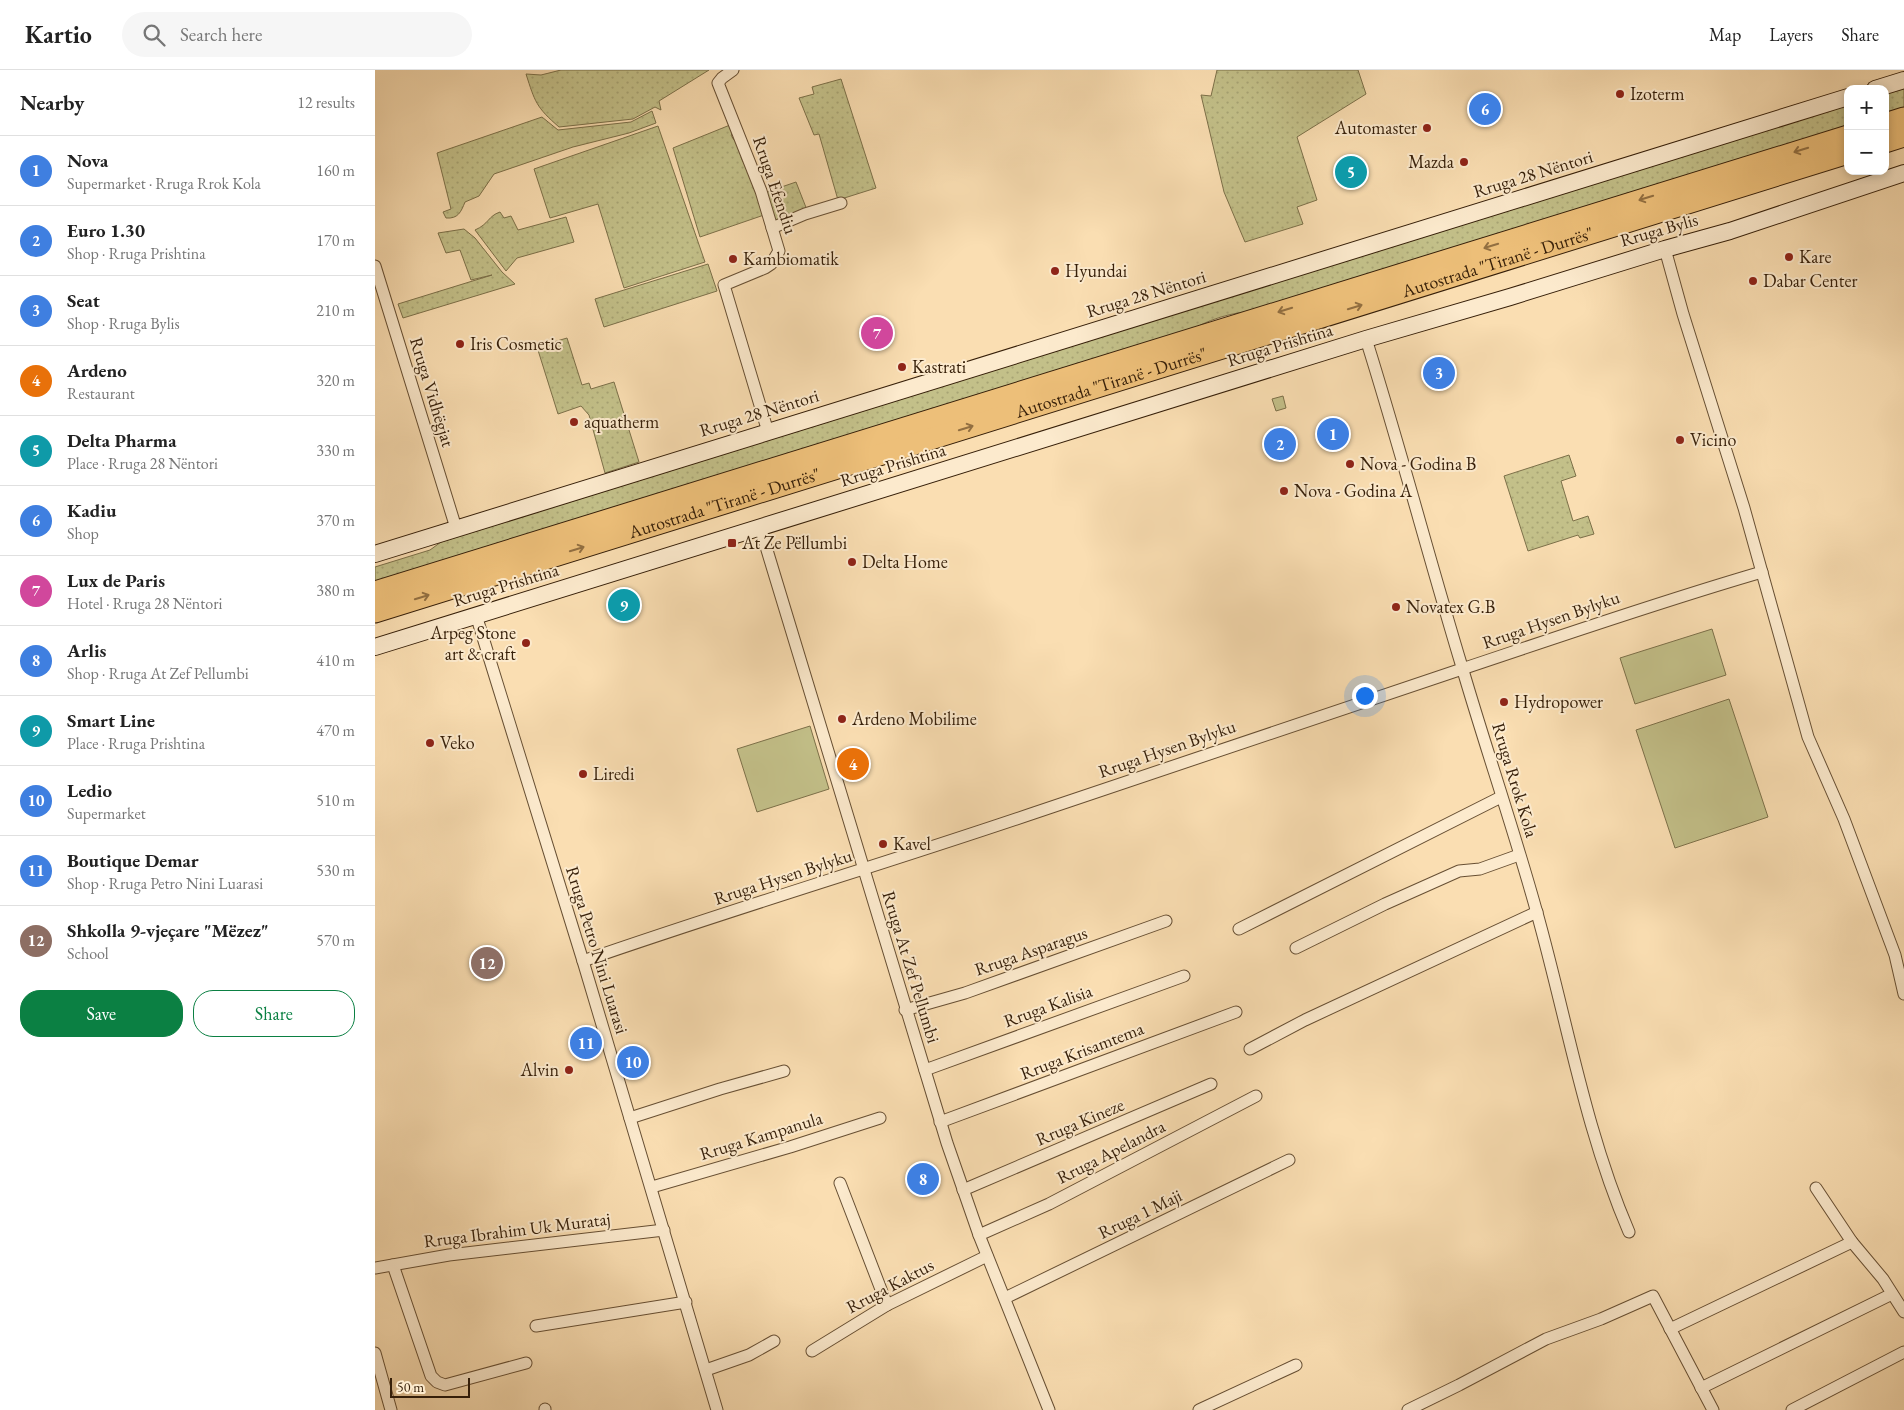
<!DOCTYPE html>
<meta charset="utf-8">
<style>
:root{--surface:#fff;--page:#f6f6f6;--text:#222;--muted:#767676;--line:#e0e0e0;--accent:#0b8043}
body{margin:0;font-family:"EB Garamond",serif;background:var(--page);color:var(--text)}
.controls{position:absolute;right:15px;top:15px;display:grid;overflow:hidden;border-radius:10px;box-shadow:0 2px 8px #0003}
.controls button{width:45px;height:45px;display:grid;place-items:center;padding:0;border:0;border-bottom:1px solid var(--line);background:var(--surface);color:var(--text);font:25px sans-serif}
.scale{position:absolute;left:15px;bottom:12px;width:80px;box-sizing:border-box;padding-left:5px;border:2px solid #361f09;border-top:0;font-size:14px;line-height:18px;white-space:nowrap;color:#361f09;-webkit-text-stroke:4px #fceacd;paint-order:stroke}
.you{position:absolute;left:989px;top:625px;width:18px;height:18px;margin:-12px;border:4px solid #fff;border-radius:50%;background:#1a73e8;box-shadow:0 0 0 8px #1a73e833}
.badge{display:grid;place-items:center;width:32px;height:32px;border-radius:50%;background:var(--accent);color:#fff;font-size:16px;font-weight:700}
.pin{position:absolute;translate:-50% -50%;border:2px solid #fff;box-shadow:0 1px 5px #0006}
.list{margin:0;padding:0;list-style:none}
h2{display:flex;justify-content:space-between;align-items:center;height:65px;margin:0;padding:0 20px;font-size:21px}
h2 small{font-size:16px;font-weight:400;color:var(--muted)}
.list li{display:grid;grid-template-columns:32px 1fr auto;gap:15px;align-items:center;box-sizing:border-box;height:70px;padding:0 20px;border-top:1px solid var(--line)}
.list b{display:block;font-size:19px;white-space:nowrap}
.list p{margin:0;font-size:16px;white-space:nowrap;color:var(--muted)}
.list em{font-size:16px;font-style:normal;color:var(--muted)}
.actions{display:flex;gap:10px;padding:15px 20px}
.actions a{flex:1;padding:11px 0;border:1px solid var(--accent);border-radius:20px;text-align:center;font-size:18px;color:var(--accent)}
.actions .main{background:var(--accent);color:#fff}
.icon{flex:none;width:28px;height:28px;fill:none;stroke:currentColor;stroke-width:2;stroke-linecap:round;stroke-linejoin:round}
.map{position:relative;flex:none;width:1529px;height:1340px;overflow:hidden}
header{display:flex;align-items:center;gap:30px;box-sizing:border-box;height:70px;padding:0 25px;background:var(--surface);border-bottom:1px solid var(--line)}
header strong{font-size:24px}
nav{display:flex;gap:28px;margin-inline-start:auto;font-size:18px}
.search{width:350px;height:45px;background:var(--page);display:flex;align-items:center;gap:12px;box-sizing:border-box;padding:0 18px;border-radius:28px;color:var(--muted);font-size:19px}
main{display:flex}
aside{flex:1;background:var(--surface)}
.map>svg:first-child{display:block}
.grass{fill:url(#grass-dots);stroke:#7c7049}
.park{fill:#c3c089;stroke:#7c7049}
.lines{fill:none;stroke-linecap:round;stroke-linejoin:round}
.street-casing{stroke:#674f33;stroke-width:13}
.secondary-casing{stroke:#361f09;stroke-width:18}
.highway-casing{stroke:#361f09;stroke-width:23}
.street{stroke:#fceacd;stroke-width:11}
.secondary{stroke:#fceacd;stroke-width:16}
.highway{stroke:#edbf79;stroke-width:21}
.oneway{stroke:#926f41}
.poi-dot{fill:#8f2418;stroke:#fceacd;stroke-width:2}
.labels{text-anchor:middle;stroke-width:4;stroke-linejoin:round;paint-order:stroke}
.poi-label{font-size:18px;fill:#361f09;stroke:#fceacd;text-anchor:start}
.street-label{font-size:18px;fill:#361f09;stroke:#fceacd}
</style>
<header>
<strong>Kartio</strong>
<div class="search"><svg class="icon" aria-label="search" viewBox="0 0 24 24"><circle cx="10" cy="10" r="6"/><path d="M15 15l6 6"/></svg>Search here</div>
<nav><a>Map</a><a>Layers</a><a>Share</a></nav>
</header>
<main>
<aside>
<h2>Nearby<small>12 results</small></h2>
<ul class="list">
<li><span class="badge" style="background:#3f7fe0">1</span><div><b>Nova</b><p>Supermarket · Rruga Rrok Kola</p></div><em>160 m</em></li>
<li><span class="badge" style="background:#3f7fe0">2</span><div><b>Euro 1.30</b><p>Shop · Rruga Prishtina</p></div><em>170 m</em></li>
<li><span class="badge" style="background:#3f7fe0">3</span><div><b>Seat</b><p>Shop · Rruga Bylis</p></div><em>210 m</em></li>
<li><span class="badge" style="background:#e8710a">4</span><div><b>Ardeno</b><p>Restaurant</p></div><em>320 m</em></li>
<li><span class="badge" style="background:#0f9aa8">5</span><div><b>Delta Pharma</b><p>Place · Rruga 28 Nëntori</p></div><em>330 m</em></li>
<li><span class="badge" style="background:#3f7fe0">6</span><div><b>Kadiu</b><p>Shop</p></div><em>370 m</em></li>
<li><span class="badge" style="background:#d1479c">7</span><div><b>Lux de Paris</b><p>Hotel · Rruga 28 Nëntori</p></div><em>380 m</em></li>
<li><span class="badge" style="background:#3f7fe0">8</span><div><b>Arlis</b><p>Shop · Rruga At Zef Pellumbi</p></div><em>410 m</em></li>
<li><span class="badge" style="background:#0f9aa8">9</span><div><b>Smart Line</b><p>Place · Rruga Prishtina</p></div><em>470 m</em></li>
<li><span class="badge" style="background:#3f7fe0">10</span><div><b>Ledio</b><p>Supermarket</p></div><em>510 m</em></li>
<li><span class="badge" style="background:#3f7fe0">11</span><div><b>Boutique Demar</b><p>Shop · Rruga Petro Nini Luarasi</p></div><em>530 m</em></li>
<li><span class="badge" style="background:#8d6e63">12</span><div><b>Shkolla 9-vjeçare &quot;Mëzez&quot;</b><p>School</p></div><em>570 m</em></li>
</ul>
<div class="actions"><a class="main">Save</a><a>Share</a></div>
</aside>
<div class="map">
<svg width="1529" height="1340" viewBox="0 0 1529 1340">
<defs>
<pattern id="grass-dots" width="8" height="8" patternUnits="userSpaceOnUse" patternTransform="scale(1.25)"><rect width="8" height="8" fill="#c3c089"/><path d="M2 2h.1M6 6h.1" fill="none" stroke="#a8a575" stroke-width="1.8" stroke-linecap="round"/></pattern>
</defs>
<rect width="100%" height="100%" fill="#fadeb2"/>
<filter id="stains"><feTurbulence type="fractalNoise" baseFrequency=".004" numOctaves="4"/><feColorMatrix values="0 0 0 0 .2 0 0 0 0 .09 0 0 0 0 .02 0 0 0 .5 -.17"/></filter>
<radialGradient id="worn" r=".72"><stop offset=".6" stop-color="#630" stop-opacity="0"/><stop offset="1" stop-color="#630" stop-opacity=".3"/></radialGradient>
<!-- grass -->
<g class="grass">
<path d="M186 0H334L284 31 286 40 280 37 258 49 184 57C161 37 160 32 151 4L166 5Z"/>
<polygon points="842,0 983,0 991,24 922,67 942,130 922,137 928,154 870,172 849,122 826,25 836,26"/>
<polygon points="466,9 501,118 463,130 444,64 439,65 424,28 439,24 437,17"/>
<polygon points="1529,18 1529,41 1510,47 1510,24"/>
<path d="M1473 35V59L884 241C859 241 830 250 810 264L0 516V497L55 480 66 472Z"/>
<path d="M277 41 281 53 254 63 198 77 119 104 104 126 90 132C86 142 83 149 71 148L68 142 76 139 62 83 167 47 183 60 256 52Z"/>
<polygon points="355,55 359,62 356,65 359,70 362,70 368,85 366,87 368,92 371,93 389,145 325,167 298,78"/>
<polygon points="283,56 330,192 249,218 223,134 175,148 159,99"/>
<polygon points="421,112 432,140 401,151 389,123"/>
<path d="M125 142 129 148 136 146 143 160 191 147 199 172 142 188 131 201 100 160C114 154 113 146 125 142Z"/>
<polygon points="89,159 100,168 127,202 140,214 28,248 23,234 117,205 96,210 85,180 71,183 63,163"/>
<polygon points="333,194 342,221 229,257 220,229"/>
<polygon points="192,268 207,315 214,313 216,319 239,312 264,392 230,403 214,345 206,336 183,344 162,277"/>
<polygon points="1194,385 1201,406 1186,411 1198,451 1213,446 1219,464 1205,468 1203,465 1153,481 1129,406"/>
</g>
<!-- park -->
<g class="park">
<polygon points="908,326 911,338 901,341 897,329"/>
<polygon points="1337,559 1351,605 1260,634 1245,588"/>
<polygon points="1354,629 1393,747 1300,778 1261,660"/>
<polygon points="435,656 454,719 382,742 362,679"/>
</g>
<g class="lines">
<!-- street casing -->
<g class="street-casing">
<g id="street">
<polyline points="358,0 347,8 343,13 386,121 404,181 396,194 390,198 349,215 393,362"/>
<polyline points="397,158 430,144 466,133"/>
<polyline points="1290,179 1308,244 1369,438 1433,667 1469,749 1520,885 1529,924"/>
<polyline points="0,196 81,458"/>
<path d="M991 269C1025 377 1054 488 1087 597 1111 679 1139 760 1162 843 1192 950 1210 1060 1254 1162"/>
<polyline points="385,457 572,1073 604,1165 674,1340"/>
<polyline points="101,545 208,891 342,1340"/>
<polyline points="864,859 1126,727"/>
<polyline points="921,878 1010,834 1084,801 1105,799 1144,785"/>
<path d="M208 891C357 839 509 794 659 743 802 694 946 646 1090 598 1189 565 1287 531 1387 502"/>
<polyline points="530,940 590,923 791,851"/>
<polyline points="875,979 930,950 1162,842"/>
<polyline points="550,1000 809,906"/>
<polyline points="255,1048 345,1019 409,1001"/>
<polyline points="565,1052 861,942"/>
<polyline points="465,1113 512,1235"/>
<polyline points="277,1117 415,1077 505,1048"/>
<polyline points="1441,1118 1477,1172 1508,1209 1529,1242"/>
<polyline points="588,1120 836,1014"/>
<polyline points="604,1165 674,1134 881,1026"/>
<polyline points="18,1195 56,1306 62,1312 70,1315 151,1293"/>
<polyline points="0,1198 74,1185 289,1160"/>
<polyline points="630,1228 914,1090"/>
<polyline points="161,1256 311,1232"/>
<polyline points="1295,1259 1477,1172"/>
<polyline points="437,1281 512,1235 612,1186"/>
<polyline points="0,1283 16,1340"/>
<polyline points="331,1300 374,1285 399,1271"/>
<polyline points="1326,1318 1517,1224"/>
<polyline points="170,1339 170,1340"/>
<polyline points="824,1340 921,1295"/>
<polyline points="1033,1340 1084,1315 1171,1269 1226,1249 1278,1226 1338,1340"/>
<polyline points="1417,1340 1529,1282"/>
</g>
</g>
<!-- secondary casing -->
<g class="secondary-casing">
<g id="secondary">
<polyline points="1500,19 1529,10"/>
<polyline points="0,484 1473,27"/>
<polyline points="0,577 991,269 1135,227 1290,179 1355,161 1529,103"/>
</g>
</g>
<!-- highway casing -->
<g class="highway-casing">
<g id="highway">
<polyline points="1510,54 1529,48"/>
<polyline points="1510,72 1529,66"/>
<polyline points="0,522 1473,66"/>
<path id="s1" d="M0 542 1473 83"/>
</g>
</g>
<!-- street -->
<use href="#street" class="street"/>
<!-- secondary -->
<use href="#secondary" class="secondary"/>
<!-- highway -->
<use href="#highway" class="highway"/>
</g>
<!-- one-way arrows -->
<defs><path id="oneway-shaft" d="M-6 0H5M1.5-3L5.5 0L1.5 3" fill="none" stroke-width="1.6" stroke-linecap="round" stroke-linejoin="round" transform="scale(1.25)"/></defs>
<g class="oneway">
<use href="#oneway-shaft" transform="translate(1426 80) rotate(163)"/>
<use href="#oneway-shaft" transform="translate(1271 128) rotate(163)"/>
<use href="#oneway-shaft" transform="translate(1116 176) rotate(163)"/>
<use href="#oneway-shaft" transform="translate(980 237) rotate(-17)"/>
<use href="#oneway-shaft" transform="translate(910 240) rotate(163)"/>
<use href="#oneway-shaft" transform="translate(591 358) rotate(-17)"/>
<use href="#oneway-shaft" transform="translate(202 479) rotate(-17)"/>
<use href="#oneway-shaft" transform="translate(47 527) rotate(-17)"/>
</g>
<!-- markers -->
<g class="poi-dot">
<circle cx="1245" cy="24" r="5"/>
<circle cx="1052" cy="58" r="5"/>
<circle cx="1089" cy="92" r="5"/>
<circle cx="1414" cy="187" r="5"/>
<circle cx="358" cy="189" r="5"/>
<circle cx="680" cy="201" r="5"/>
<circle cx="1378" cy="211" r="5"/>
<circle cx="85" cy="274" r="5"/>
<circle cx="527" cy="297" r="5"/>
<circle cx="199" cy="352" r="5"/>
<circle cx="1305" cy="370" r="5"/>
<circle cx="975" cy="394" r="5"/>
<circle cx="909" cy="421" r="5"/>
<rect x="352" y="468" width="10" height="10" rx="2.5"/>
<circle cx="477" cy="492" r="5"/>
<circle cx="1021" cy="537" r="5"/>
<circle cx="151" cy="573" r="5"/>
<circle cx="1129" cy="632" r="5"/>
<circle cx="467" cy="649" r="5"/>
<circle cx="55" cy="673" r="5"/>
<circle cx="208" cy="704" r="5"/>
<circle cx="508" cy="774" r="5"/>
<circle cx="194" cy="1000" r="5"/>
</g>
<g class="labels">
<!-- poi labels -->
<g class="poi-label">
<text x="1255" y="30">Izoterm</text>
<text x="1042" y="64" text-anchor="end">Automaster</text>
<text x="1079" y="98" text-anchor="end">Mazda</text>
<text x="1424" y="193">Kare</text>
<text x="368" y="195">Kambiomatik</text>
<text x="690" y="207">Hyundai</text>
<text x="1388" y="217">Dabar Center</text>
<text x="95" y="280">Iris Cosmetic</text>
<text x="537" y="303">Kastrati</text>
<text x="209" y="358">aquatherm</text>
<text x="1315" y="376">Vicino</text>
<text x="985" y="400">Nova - Godina B</text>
<text x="919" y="427">Nova - Godina A</text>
<text x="367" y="479">At Ze Pëllumbi</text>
<text x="487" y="498">Delta Home</text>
<text x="1031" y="543">Novatex G.B</text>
<text x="141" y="569" text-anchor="end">Arpeg Stone<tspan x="141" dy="21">art &amp; craft</tspan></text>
<text x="1139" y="638">Hydropower</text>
<text x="477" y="655">Ardeno Mobilime</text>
<text x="65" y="679">Veko</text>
<text x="218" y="710">Liredi</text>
<text x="518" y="780">Kavel</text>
<text x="184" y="1006" text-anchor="end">Alvin</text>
</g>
<!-- street labels -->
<g class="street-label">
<text transform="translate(1158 104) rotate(-17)" y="6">Rruga 28 Nëntori</text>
<text transform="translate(400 115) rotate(71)" y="6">Rruga Efendiu</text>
<text transform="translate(1284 160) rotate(-16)" y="6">Rruga Bylis</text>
<text dy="6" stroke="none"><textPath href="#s1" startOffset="1176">Autostrada "Tiranë - Durrës"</textPath></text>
<text transform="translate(771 224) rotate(-17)" y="6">Rruga 28 Nëntori</text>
<text transform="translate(905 275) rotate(-17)" y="6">Rruga Prishtina</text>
<text dy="6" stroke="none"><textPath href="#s1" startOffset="771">Autostrada "Tiranë - Durrës"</textPath></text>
<text transform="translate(57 322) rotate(73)" y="6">Rruga Vidhëgjat</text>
<text transform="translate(384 343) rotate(-17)" y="6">Rruga 28 Nëntori</text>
<text transform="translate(518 395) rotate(-17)" y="6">Rruga Prishtina</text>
<text dy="6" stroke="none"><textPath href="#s1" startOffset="366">Autostrada "Tiranë - Durrës"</textPath></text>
<text transform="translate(131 515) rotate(-17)" y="6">Rruga Prishtina</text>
<text transform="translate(1176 550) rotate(-19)" y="6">Rruga Hysen Bylyku</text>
<text transform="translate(792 679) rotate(-19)" y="6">Rruga Hysen Bylyku</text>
<text transform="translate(1140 710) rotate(73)" y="6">Rruga Rrok Kola</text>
<text transform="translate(408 807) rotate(-18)" y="6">Rruga Hysen Bylyku</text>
<text transform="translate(222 880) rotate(73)" y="6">Rruga Petro Nini Luarasi</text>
<text transform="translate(656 881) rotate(-19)" y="6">Rruga Asparagus</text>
<text transform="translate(536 897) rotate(73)" y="6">Rruga At Zef Pellumbi</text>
<text transform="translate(673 936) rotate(-20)" y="6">Rruga Kalisia</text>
<text transform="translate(707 981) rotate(-21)" y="6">Rruga Krisamtema</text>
<text transform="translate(705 1052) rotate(-23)" y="6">Rruga Kineze</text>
<text transform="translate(386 1066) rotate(-17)" y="6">Rruga Kampanula</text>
<text transform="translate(736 1082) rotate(-27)" y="6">Rruga Apelandra</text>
<text transform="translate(765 1144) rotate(-26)" y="6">Rruga 1 Maji</text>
<text transform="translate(142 1160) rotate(-7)" y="6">Rruga Ibrahim Uk Murataj</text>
<text transform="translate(515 1216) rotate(-28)" y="6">Rruga Kaktus</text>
</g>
</g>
<rect width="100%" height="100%" filter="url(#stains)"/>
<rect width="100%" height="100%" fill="url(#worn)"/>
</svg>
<div class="controls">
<button>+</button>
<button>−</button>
</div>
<div class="scale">50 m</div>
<div class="you"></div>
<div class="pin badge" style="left:958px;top:364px;background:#3f7fe0">1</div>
<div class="pin badge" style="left:905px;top:374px;background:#3f7fe0">2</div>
<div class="pin badge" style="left:1064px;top:303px;background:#3f7fe0">3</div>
<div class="pin badge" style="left:478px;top:694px;background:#e8710a">4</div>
<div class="pin badge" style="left:976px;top:102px;background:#0f9aa8">5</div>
<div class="pin badge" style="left:1110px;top:39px;background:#3f7fe0">6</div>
<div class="pin badge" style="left:502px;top:263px;background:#d1479c">7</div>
<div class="pin badge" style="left:548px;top:1109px;background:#3f7fe0">8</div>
<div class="pin badge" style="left:249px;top:535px;background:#0f9aa8">9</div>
<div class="pin badge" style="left:258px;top:992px;background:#3f7fe0">10</div>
<div class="pin badge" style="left:211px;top:973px;background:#3f7fe0">11</div>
<div class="pin badge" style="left:112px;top:893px;background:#8d6e63">12</div>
</div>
</main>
